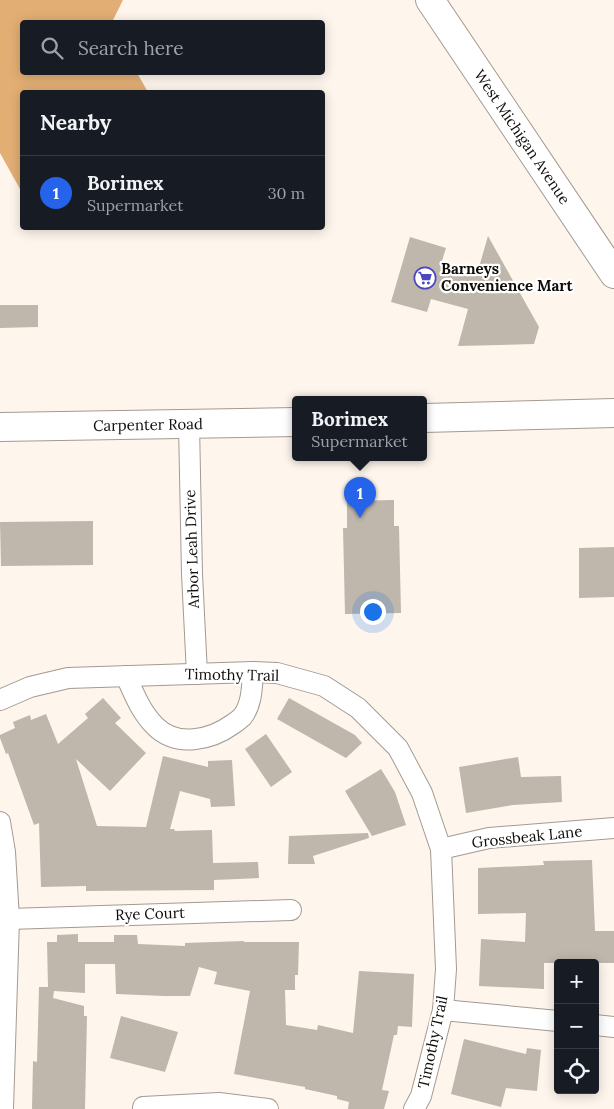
<!DOCTYPE html>
<meta charset="utf-8">
<style>
:root{--surface:#171b24;--page:#20242c;--text:#f1f3f6;--muted:#9ea1a6;--line:#363941;--accent:#2563eb}
body{margin:0;font-family:Lora,serif;background:var(--page);color:var(--text)}
.controls{position:absolute;right:15px;bottom:15px;display:grid;overflow:hidden;border-radius:5px;box-shadow:0 2px 12px #0003}
.controls button{width:45px;height:45px;display:grid;place-items:center;padding:0;border:0;border-bottom:1px solid var(--line);background:var(--surface);color:var(--text);font:25px sans-serif}
.you{position:absolute;left:372px;top:611px;width:18px;height:18px;margin:-12px;border:4px solid #fff;border-radius:50%;background:#1a73e8;box-shadow:0 0 0 8px #1a73e833}
.badge{display:grid;place-items:center;width:32px;height:32px;border-radius:50%;background:var(--accent);color:#fff;font-size:16px;font-weight:700}
.pin{position:absolute;translate:-50% -41px;filter:drop-shadow(0 1px 2px #0008)}
.pin::after{content:'';position:absolute;top:26px;width:18px;height:15px;background:inherit;clip-path:polygon(0 0,100% 0,50% 100%)}
.popup{position:absolute;left:292px;top:396px;width:135px;height:65px;box-sizing:border-box;display:grid;place-content:center;border-radius:5px;background:var(--surface);filter:drop-shadow(0 1px 4px #0005);font-size:16px;white-space:nowrap;color:var(--muted)}
.popup b{font-size:19px;color:var(--text)}
.popup::after{content:'';position:absolute;left:50%;top:100%;margin-left:-10px;border:10px solid transparent;border-top-color:var(--surface)}
.list{margin:0;padding:0;list-style:none}
h2{display:flex;justify-content:space-between;align-items:center;height:65px;margin:0;padding:0 20px;font-size:21px}
h2 small{font-size:16px;font-weight:400;color:var(--muted)}
.list li{display:grid;grid-template-columns:32px 1fr auto;gap:15px;align-items:center;box-sizing:border-box;height:75px;padding:0 20px;border-top:1px solid var(--line)}
.list b{display:block;font-size:19px;white-space:nowrap}
.list p{margin:0;font-size:16px;white-space:nowrap;color:var(--muted)}
.list em{font-size:16px;font-style:normal;color:var(--muted)}
.icon{flex:none;width:28px;height:28px;fill:none;stroke:currentColor;stroke-width:2;stroke-linecap:round;stroke-linejoin:round}
.map{position:relative;flex:none;width:614px;height:1109px;overflow:hidden}
.search{position:absolute;background:var(--surface);box-shadow:0 2px 12px #0003;left:20px;top:20px;width:305px;height:55px;display:flex;align-items:center;gap:12px;box-sizing:border-box;padding:0 18px;border-radius:5px;color:var(--muted);font-size:19px}
.panel{position:absolute;background:var(--surface);box-shadow:0 2px 12px #0003;left:20px;top:90px;width:305px;height:140px;border-radius:5px}
.map>svg:first-child{display:block}
.forest{fill:#e2ae74}
.building{fill:#bfb6ac}
.lines{fill:none;stroke-linecap:round;stroke-linejoin:round}
.street-casing{stroke:#a39a91;stroke-width:22}
.secondary-casing{stroke:#a39a91;stroke-width:30}
.highway-casing{stroke:#a39a91;stroke-width:30}
.street{stroke:#fff;stroke-width:20}
.secondary{stroke:#fff;stroke-width:28}
.highway{stroke:#fff;stroke-width:28}
.labels{text-anchor:middle;stroke-width:4.5;stroke-linejoin:round;paint-order:stroke}
.street-label{font-size:15px;fill:#0f0c09;stroke:#fff}
.poi-label{font-size:15px;font-weight:bold;fill:#0f0c09;stroke:#fff;text-anchor:start}
</style>
<div class="map">
<svg width="614" height="1109" viewBox="0 0 614 1109">
<rect width="100%" height="100%" fill="#fef6ed"/>
<!-- forest -->
<polygon class="forest" points="0,0 123,0 112,22 22,22 22,72 137,73 148,92 22,92 22,189 20,189 0,153"/>
<!-- building -->
<g class="building">
<polygon points="488,236 539,327 534,344 458,346 468,309 431,299 427,312 391,302 410,237 446,248 441,264 477,274"/>
<polygon points="0,305 38,305 38,327 0,328"/>
<polygon points="394,500 394,526 399,526 401,613 345,614 343,528 347,528 347,501"/>
<polygon points="93,521 93,565 1,566 0,522"/>
<polygon points="614,547 614,597 579,598 579,548"/>
<polygon points="103,698 121,718 115,723 146,753 110,791 76,759 97,826 146,827 163,756 208,767 208,761 232,760 235,806 211,807 210,799 180,791 170,829 174,829 175,831 212,830 213,863 258,862 259,878 214,880 214,890 86,891 86,886 41,887 39,823 34,825 8,753 6,754 0,738 0,735 15,728 13,722 30,715 31,720 46,714 58,744 88,718 85,714"/>
<polygon points="289,698 355,735 362,743 346,758 277,719"/>
<polygon points="266,734 292,772 271,787 245,749"/>
<polygon points="518,757 521,777 561,776 562,802 513,805 466,813 459,767"/>
<polygon points="381,769 395,792 406,825 372,836 345,791"/>
<polygon points="368,833 369,838 313,856 315,864 288,864 289,836"/>
<polygon points="592,860 595,931 614,931 614,963 544,963 544,989 479,986 481,939 525,942 526,913 478,914 478,868 544,865 543,861"/>
<polygon points="78,934 78,942 114,942 114,935 137,935 138,944 185,946 185,943 244,941 244,942 299,942 298,975 295,975 295,990 285,990 286,1025 317,1030 318,1025 353,1033 359,971 414,974 412,1027 398,1026 397,1035 394,1035 382,1090 389,1091 384,1109 348,1109 349,1102 337,1099 337,1096 305,1089 305,1087 234,1074 250,991 214,984 217,972 199,967 190,996 164,996 116,994 115,964 85,964 85,993 54,991 53,998 84,1006 84,1016 87,1016 85,1109 32,1109 33,1061 37,1062 39,987 48,987 47,942 57,942 57,935"/>
<polygon points="121,1016 178,1032 165,1072 110,1058"/>
<polygon points="464,1039 526,1054 527,1048 541,1050 537,1091 506,1088 501,1107 451,1094"/>
</g>
<g class="lines">
<!-- street casing -->
<g class="street-casing">
<g id="street">
<polyline points="189,424 192,574 197,674"/>
<path d="M126 676C134 694 141 712 155 726 177 748 211 740 233 724 236 722 240 719 242 717 252 705 252 687 253 672"/>
<polyline points="0,700 30,687 68,678 253,672 277,673 324,686 358,708 398,748 422,793 441,849 446,969 443,1010 421,1096 414,1109"/>
<polyline points="0,822 5,852 9,919 3,1109"/>
<polyline points="441,849 489,838 614,828"/>
<polyline points="9,919 291,910"/>
<polyline points="443,1010 558,1021"/>
<polyline points="595,1025 614,1027"/>
<polyline points="143,1107 219,1103 268,1109"/>
</g>
</g>
<!-- secondary casing -->
<g class="secondary-casing">
<g id="secondary">
<polyline points="424,418 614,413"/>
<polyline points="0,427 296,422"/>
</g>
</g>
<!-- highway casing -->
<g class="highway-casing">
<polyline id="highway" points="430,0 614,274"/>
</g>
<!-- street -->
<use href="#street" class="street"/>
<!-- secondary -->
<use href="#secondary" class="secondary"/>
<!-- highway -->
<use href="#highway" class="highway"/>
</g>
<!-- icons -->
<defs>
<g id="supermarket-ring" transform="scale(1.125)"><circle r="9.5" fill="#fff" stroke="#4b47bd" stroke-width="1.5"/><path d="M-6-5.5h2.5l.6 2H6L4.5 2H-2.5L-4.4-4H-6ZM-1.5 3.2a1.3 1.3 0 1 0 .1 0ZM3 3.2a1.3 1.3 0 1 0 .1 0Z" fill="#4b47bd"/></g>
</defs>
<g fill-rule="evenodd">
<use href="#supermarket-ring" x="425" y="278"/>
</g>
<g class="labels">
<!-- street labels -->
<g class="street-label">
<text transform="translate(522 137) rotate(56)" y="5">West Michigan Avenue</text>
<text transform="translate(148 425) rotate(-1)" y="5">Carpenter Road</text>
<text transform="translate(192 549) rotate(-92)" y="5">Arbor Leah Drive</text>
<text transform="translate(232 675) rotate(1)" y="5">Timothy Trail</text>
<text transform="translate(527 837) rotate(-6)" y="5">Grossbeak Lane</text>
<text transform="translate(150 914) rotate(-2)" y="5">Rye Court</text>
<text transform="translate(433 1042) rotate(-78)" y="5">Timothy Trail</text>
</g>
<!-- poi labels -->
<g class="poi-label">
<text x="441" y="274">Barneys<tspan x="441" dy="17">Convenience Mart</tspan></text>
</g>
</g>
</svg>
<div class="controls">
<button>+</button>
<button>−</button>
<button><svg class="icon" aria-label="locate" viewBox="0 0 24 24"><circle cx="12" cy="12" r="6"/><path d="M12 2v4M12 18v4M2 12h4M18 12h4"/></svg></button>
</div>
<div class="you"></div>
<div class="pin badge" style="left:360px;top:518px">1</div>
<div class="popup"><b>Borimex</b>Supermarket</div>
<div class="search"><svg class="icon" aria-label="search" viewBox="0 0 24 24"><circle cx="10" cy="10" r="6"/><path d="M15 15l6 6"/></svg>Search here</div>
<section class="panel">
<h2>Nearby<small></small></h2>
<ul class="list">
<li><span class="badge">1</span><div><b>Borimex</b><p>Supermarket</p></div><em>30 m</em></li>
</ul>
</section>
</div>
